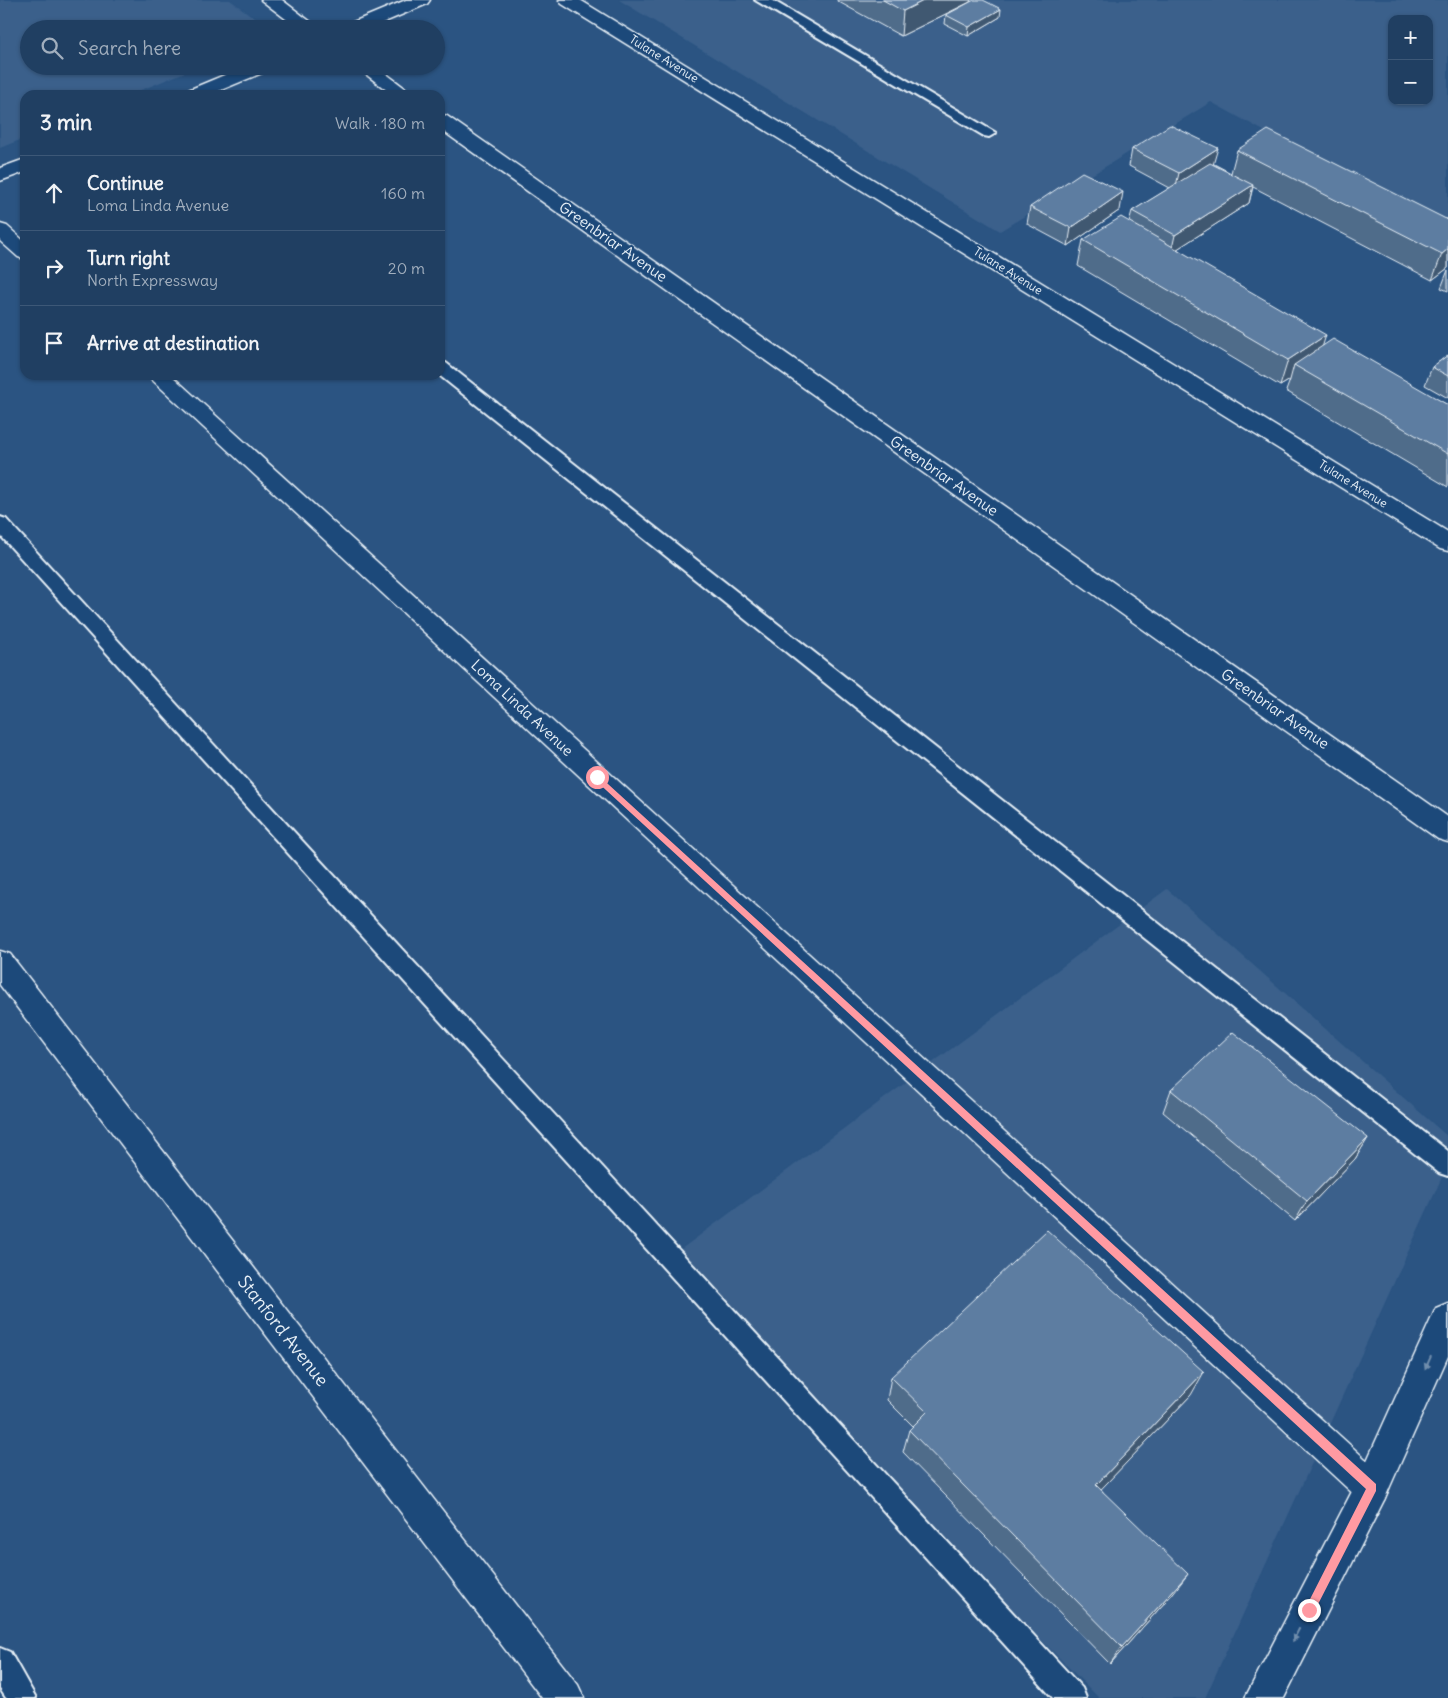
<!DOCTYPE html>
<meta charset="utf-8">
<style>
:root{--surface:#203f62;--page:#2d4a6b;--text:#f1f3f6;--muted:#a2afbe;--line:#3d5877}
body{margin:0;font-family:Delius,sans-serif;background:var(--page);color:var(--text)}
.controls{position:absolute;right:15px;top:15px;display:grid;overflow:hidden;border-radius:10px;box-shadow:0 1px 4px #0004}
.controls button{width:45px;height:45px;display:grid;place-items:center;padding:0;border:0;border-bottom:1px solid var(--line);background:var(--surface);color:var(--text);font:25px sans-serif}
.stop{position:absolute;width:15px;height:15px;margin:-11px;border:4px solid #ff9aa2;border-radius:50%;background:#fff}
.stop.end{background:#ff9aa2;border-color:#fff;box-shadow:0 1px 5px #0008}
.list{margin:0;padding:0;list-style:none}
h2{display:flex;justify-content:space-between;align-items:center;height:65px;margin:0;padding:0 20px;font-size:21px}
h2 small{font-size:16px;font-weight:400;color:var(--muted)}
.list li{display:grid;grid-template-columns:32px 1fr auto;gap:15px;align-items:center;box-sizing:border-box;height:75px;padding:0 20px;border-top:1px solid var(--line)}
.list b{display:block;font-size:19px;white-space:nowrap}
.list p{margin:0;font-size:16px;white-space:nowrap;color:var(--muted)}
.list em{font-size:16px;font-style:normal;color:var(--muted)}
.icon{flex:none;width:28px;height:28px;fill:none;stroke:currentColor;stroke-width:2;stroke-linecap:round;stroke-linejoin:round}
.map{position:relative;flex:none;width:1448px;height:1698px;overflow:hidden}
.search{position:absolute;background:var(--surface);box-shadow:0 1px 4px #0004;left:20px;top:20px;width:425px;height:55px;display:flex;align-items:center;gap:12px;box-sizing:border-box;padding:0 18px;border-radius:28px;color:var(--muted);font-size:19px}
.panel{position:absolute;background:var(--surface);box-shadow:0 1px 4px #0004;left:20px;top:90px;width:425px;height:290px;border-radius:15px}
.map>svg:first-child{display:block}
.built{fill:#3a608b;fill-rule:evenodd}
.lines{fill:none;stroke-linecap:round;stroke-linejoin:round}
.lane-casing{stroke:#e8f1f8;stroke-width:4}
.street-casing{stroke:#e8f1f8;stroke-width:3}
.secondary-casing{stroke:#e8f1f8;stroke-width:3}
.lane{fill:#1f4a7a;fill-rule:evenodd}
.street{fill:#1f4a7a;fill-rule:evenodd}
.secondary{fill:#1f4a7a;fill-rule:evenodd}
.wall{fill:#506c8a;stroke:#e8f1f8}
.shaded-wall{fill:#415871;stroke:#e8f1f8}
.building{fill:#5d7da1;stroke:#e8f1f8}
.oneway{fill:#6f8dac}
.route{fill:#ff9aa2}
.labels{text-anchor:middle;stroke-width:4;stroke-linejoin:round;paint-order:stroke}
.far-street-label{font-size:12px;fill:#e8f1f8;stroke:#1f4a7a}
.street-label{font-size:15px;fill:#e8f1f8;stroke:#1f4a7a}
.near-street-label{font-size:18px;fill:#e8f1f8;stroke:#1f4a7a}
</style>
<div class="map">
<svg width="1448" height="1698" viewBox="0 0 1448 1698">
<rect width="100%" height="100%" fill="#2b5482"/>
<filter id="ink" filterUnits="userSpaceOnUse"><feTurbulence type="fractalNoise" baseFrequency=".02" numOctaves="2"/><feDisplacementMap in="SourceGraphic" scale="10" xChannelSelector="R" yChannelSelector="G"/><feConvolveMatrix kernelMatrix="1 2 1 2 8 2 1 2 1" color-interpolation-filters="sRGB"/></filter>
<g filter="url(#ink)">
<!-- built -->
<g class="built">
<polygon points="0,0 230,0 270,29 29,29 29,66 200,66 129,95 25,95 25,138 0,148"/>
<path d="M619 0H1448V232L1211 102 1000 231ZM1392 19H1429V101H1392Z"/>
<polygon points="1167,889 1448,1137 1448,1164 1205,1698 1099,1698 665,1261"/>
</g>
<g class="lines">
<!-- lane casing -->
<g class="lane-casing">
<g id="lane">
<polygon points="755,0 772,0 996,133 989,137 984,136"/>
<polygon points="440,362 446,363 1448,1151 1448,1176 1439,1173 439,375"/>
<polygon points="0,517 6,519 1082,1688 1086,1698 1053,1698 0,535"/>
<polygon points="0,1648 10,1652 36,1698 6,1698 0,1689"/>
</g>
</g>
<!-- street casing -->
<g class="street-casing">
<g id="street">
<polygon points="261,0 282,0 320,29 299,29"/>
<polygon points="406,0 430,0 427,4 368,29 343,29 346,25"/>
<polygon points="559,0 580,0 1448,532 1448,551 1440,549 562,4"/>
<polygon points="246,66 271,66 269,70 209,95 184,95 186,91"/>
<polygon points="355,66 376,66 414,95 393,95"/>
<polygon points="440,114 447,116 1448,817 1448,842 1438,839 440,129"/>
<polygon points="25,159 25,172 0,181 0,168"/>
<polygon points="0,224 7,226 25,242 25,259 18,257 0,241"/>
<polygon points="147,375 171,375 1384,1476 1389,1488 1384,1500 1372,1505 1360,1500"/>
<polygon points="0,951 10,954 578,1685 584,1698 542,1698 0,985"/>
</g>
</g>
<!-- secondary casing -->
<g class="secondary-casing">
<polygon id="secondary" points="1448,1303 1448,1356 1384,1500 1284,1698 1245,1698 1360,1476 1436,1308"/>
</g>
<!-- lane -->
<use href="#lane" class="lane"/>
<!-- street -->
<use href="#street" class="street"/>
<!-- secondary -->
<use href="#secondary" class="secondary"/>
</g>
<!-- wall -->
<g class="wall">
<polygon points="837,0 971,0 970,2 901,36 837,1"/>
<polygon points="946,15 1000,17 968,36 945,24"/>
<polygon points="1132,149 1214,164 1231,173 1237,150 1448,220 1448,268 1432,280 1253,187 1249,203 1177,249 1323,346 1448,405 1448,487 1286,391 1290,380 1280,386 1078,266 1083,240 1129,222 1132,211 1170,188 1129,166"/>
<polygon points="1030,207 1120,210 1068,246 1027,224"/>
<polygon points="1448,270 1448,291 1441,288"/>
<polygon points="1448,355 1448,398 1425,385 1432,367"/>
<polygon points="1171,1090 1368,1138 1355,1159 1295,1221 1163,1112"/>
<polygon points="891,1377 1191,1395 1101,1489 1174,1592 1110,1664 903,1452 909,1430 913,1426 887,1400"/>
</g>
<!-- shaded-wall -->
<g class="shaded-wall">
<polygon points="925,0 971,0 970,2 901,36 903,11"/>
<polygon points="1001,9 1000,17 968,36 969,27"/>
<polygon points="1218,148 1213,165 1175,190 1179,173"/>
<polygon points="1253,185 1249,203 1171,253 1175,235"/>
<polygon points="1123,192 1120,210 1068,246 1071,228"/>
<polygon points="1448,249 1448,268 1432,280 1442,254"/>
<polygon points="1326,335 1318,361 1294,365 1290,380 1280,386 1288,360"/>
<polygon points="1368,1138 1355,1159 1295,1221 1307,1201"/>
<polygon points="1204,1372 1191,1395 1086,1505 1096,1485"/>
<polygon points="1188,1574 1174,1592 1110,1664 1122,1647"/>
</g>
<!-- building -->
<g class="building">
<polygon points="883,0 925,0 903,11"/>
<polygon points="974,0 983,0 1001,9 969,27 946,15"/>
<polygon points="1170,125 1218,148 1179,173 1132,149"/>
<polygon points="1268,130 1448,220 1448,249 1442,254 1237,150"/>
<polygon points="1210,163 1253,185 1175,235 1132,211"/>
<polygon points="1082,172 1123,192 1071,228 1030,207"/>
<polygon points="1121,217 1326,335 1288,360 1083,240"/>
<polygon points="1333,339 1448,405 1448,454 1294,365"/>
<polygon points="1448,355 1448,376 1432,367"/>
<polygon points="1233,1032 1368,1138 1307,1201 1171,1090"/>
<polygon points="1047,1230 1204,1372 1096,1485 1188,1574 1122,1647 909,1430 927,1412 891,1377"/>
</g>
<!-- one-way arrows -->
<defs><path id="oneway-solid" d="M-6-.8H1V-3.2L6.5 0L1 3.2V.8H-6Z" transform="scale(1.25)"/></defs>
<g class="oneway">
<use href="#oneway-solid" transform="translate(1428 1363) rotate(114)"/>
<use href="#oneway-solid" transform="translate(1296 1635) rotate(117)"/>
</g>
</g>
<!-- route -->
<polygon class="route" points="597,774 1376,1484 1376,1491 1313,1614 1306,1614 1306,1607 1366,1489 594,779 594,775"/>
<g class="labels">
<!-- far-street labels -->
<g class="far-street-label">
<text transform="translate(664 59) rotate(32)" y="4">Tulane Avenue</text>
<text transform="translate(1008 271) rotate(32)" y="4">Tulane Avenue</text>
<text transform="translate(1353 484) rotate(32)" y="4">Tulane Avenue</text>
</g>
<!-- street labels -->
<g class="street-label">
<text transform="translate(613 242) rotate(35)" y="5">Greenbriar Avenue</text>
<text transform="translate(944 476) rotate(35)" y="5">Greenbriar Avenue</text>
<text transform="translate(522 708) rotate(43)" y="5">Loma Linda Avenue</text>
<text transform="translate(1275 709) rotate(35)" y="5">Greenbriar Avenue</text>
</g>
<!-- near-street labels -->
<g class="near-street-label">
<text transform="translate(283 1331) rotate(52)" y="6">Stanford Avenue</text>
</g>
</g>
</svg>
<div class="controls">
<button>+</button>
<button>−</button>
</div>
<div class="stop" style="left:597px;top:777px"></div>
<div class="stop end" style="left:1309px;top:1610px"></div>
<div class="search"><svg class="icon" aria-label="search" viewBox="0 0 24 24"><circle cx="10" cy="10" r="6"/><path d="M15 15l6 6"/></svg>Search here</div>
<section class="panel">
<h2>3 min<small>Walk · 180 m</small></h2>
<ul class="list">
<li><svg class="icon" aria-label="ahead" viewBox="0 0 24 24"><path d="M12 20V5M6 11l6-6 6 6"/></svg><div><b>Continue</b><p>Loma Linda Avenue</p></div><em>160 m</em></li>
<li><svg class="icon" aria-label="right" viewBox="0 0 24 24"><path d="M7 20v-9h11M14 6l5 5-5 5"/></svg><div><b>Turn right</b><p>North Expressway</p></div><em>20 m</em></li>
<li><svg class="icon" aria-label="arrive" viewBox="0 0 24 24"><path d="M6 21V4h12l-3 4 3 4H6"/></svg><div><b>Arrive at destination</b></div></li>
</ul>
</section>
</div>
